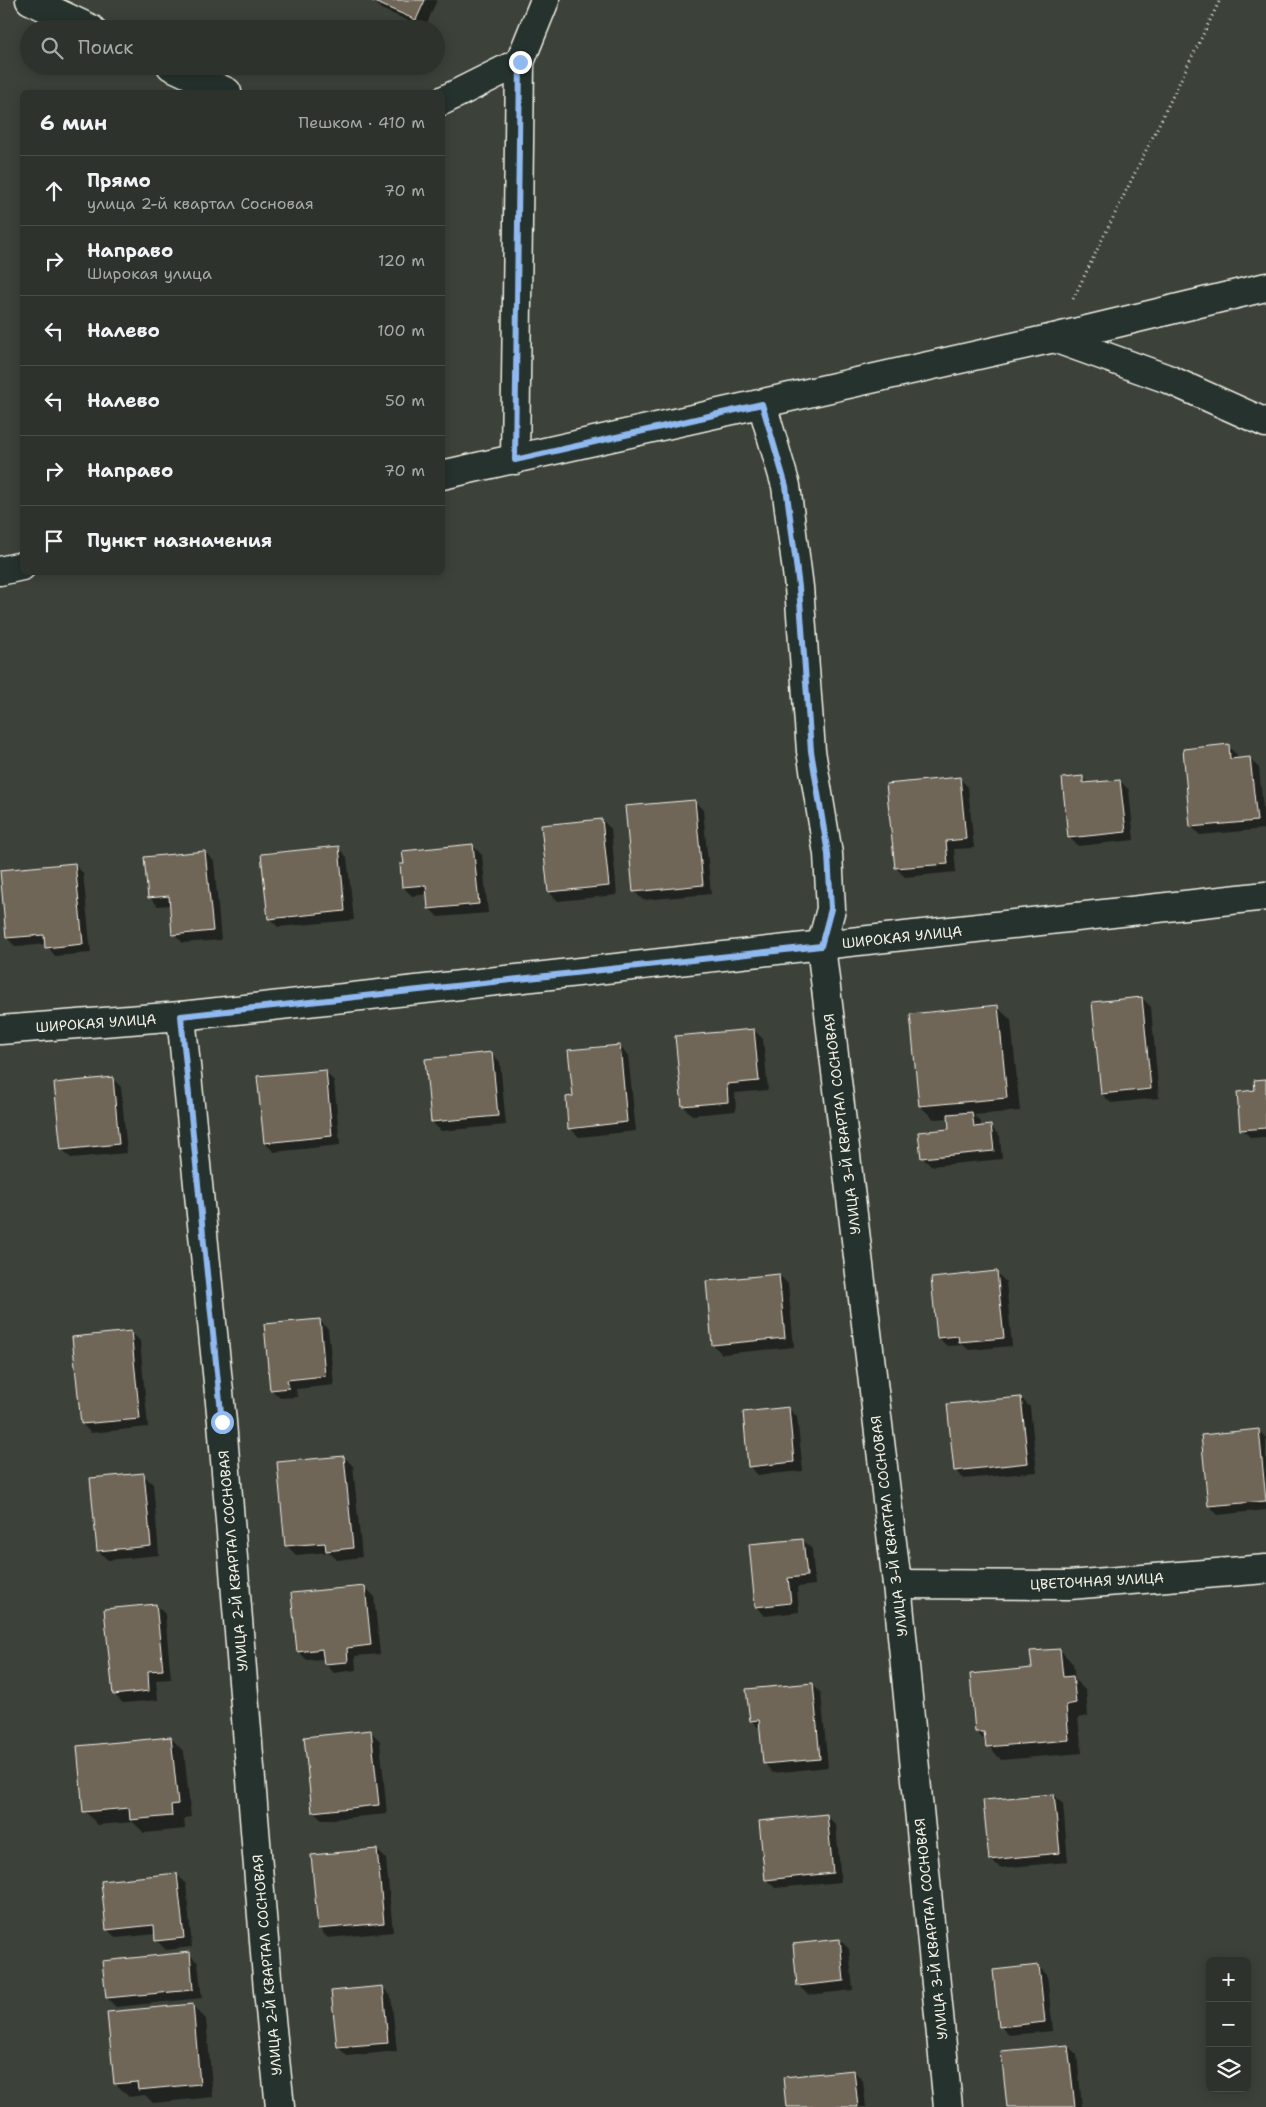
<!DOCTYPE html>
<html lang="ru">
<meta charset="utf-8">
<style>
:root{--surface:#2d322c;--page:#393e38;--text:#f1f3f6;--muted:#a7aaa9;--line:#484d48}
body{margin:0;font-family:"Shantell Sans",sans-serif;background:var(--page);color:var(--text)}
.controls{position:absolute;right:15px;bottom:15px;display:grid;overflow:hidden;border-radius:8px;box-shadow:0 2px 12px #0003}
.controls button{width:45px;height:45px;display:grid;place-items:center;padding:0;border:0;border-bottom:1px solid var(--line);background:var(--surface);color:var(--text);font:25px sans-serif}
.stop{position:absolute;width:15px;height:15px;margin:-11px;border:4px solid #90b9f0;border-radius:50%;background:#fff}
.stop.end{background:#90b9f0;border-color:#fff;box-shadow:0 1px 5px #0008}
.list{margin:0;padding:0;list-style:none}
h2{display:flex;justify-content:space-between;align-items:center;height:65px;margin:0;padding:0 20px;font-size:21px}
h2 small{font-size:16px;font-weight:400;color:var(--muted)}
.list li{display:grid;grid-template-columns:32px 1fr auto;gap:15px;align-items:center;box-sizing:border-box;height:70px;padding:0 20px;border-top:1px solid var(--line)}
.list b{display:block;font-size:19px;white-space:nowrap}
.list p{margin:0;font-size:16px;white-space:nowrap;color:var(--muted)}
.list em{font-size:16px;font-style:normal;color:var(--muted)}
.icon{flex:none;width:28px;height:28px;fill:none;stroke:currentColor;stroke-width:2;stroke-linecap:round;stroke-linejoin:round}
.map{position:relative;flex:none;width:1266px;height:2107px;overflow:hidden}
.search{position:absolute;background:var(--surface);box-shadow:0 2px 12px #0003;left:20px;top:20px;width:425px;height:55px;display:flex;align-items:center;gap:12px;box-sizing:border-box;padding:0 18px;border-radius:28px;color:var(--muted);font-size:19px}
.panel{position:absolute;background:var(--surface);box-shadow:0 2px 12px #0003;left:20px;top:90px;width:425px;height:485px;border-radius:8px}
.map>svg:first-child{display:block}
.shadow{fill:#0007}
.building{fill:#706659;stroke:#f4f1e8}
.lines{fill:none;stroke-linecap:round;stroke-linejoin:round}
.street-casing{stroke:#f4f1e8;stroke-width:31}
.path{stroke:#f4f1e8;stroke-width:3;stroke-dasharray:1 4;stroke-linecap:butt}
.street{stroke:#26332d;stroke-width:28}
.route{stroke:#90b9f0;stroke-width:6}
.labels{text-anchor:middle;stroke-width:4;stroke-linejoin:round;paint-order:stroke}
.street-label{font-size:14px;fill:#f4f1e8;stroke:#26332d}
</style>
<div class="map">
<svg width="1266" height="2107" viewBox="0 0 1266 2107">
<rect width="100%" height="100%" fill="#3c423a"/>
<filter id="ink" filterUnits="userSpaceOnUse"><feTurbulence type="fractalNoise" baseFrequency=".02" numOctaves="2"/><feDisplacementMap in="SourceGraphic" scale="10" xChannelSelector="R" yChannelSelector="G"/><feConvolveMatrix kernelMatrix="1 2 1 2 8 2 1 2 1" color-interpolation-filters="sRGB"/></filter>
<g filter="url(#ink)">
<!-- shadow -->
<g class="shadow">
<polygon points="372,0 437,0 425,28 381,9"/>
<polygon points="1228,746 1237,755 1238,760 1250,759 1259,768 1265,829 1200,835 1191,826"/>
<polygon points="1082,777 1089,784 1120,781 1129,790 1134,840 1078,846 1069,837"/>
<polygon points="959,778 968,787 974,848 954,849 956,872 905,877 896,868"/>
<polygon points="694,801 703,810 711,894 643,900 634,891"/>
<polygon points="602,820 611,829 617,895 558,901 549,892"/>
<polygon points="473,846 482,855 488,913 438,917 429,908 428,894 412,896 403,887"/>
<polygon points="338,848 347,857 354,920 278,927 269,918"/>
<polygon points="205,852 214,861 221,940 183,943 174,934 171,905 158,906 149,897"/>
<polygon points="74,864 83,873 91,953 55,956 46,944 16,947 7,938"/>
<polygon points="1142,998 1151,1007 1159,1098 1111,1103 1102,1094"/>
<polygon points="997,1007 1011,1020 1020,1111 974,1115 981,1122 981,1127 991,1127 1000,1136 1002,1159 931,1166 922,1157 951,1130 950,1118 934,1119 920,1106"/>
<polygon points="754,1030 763,1039 768,1090 735,1093 736,1111 692,1115 683,1106"/>
<polygon points="619,1046 628,1055 636,1131 579,1137 570,1128 574,1097"/>
<polygon points="491,1053 500,1062 506,1125 441,1131 432,1122"/>
<polygon points="325,1072 334,1081 340,1145 274,1152 265,1143"/>
<polygon points="112,1078 121,1087 127,1153 71,1158 62,1149"/>
<polygon points="1266,1080 1266,1137 1251,1138 1242,1129 1256,1091"/>
<polygon points="997,1273 1006,1282 1012,1346 969,1350 963,1345 947,1346 938,1337"/>
<polygon points="779,1275 788,1284 794,1347 722,1354 713,1345"/>
<polygon points="319,1320 328,1329 334,1385 296,1389 297,1397 280,1398 271,1389"/>
<polygon points="131,1332 140,1341 148,1427 91,1433 82,1424"/>
<polygon points="1021,1398 1030,1407 1037,1472 964,1479 955,1470"/>
<polygon points="788,1408 797,1417 803,1471 758,1475 749,1466"/>
<polygon points="1258,1430 1266,1438 1266,1510 1218,1515 1209,1506"/>
<polygon points="344,1457 353,1466 362,1557 337,1560 329,1552 296,1555 287,1546"/>
<polygon points="143,1475 153,1484 159,1555 108,1560 98,1551"/>
<polygon points="803,1540 812,1549 815,1585 797,1587 799,1612 765,1616 756,1606"/>
<polygon points="365,1587 374,1596 380,1654 355,1656 356,1670 334,1673 325,1664 325,1659 307,1660 298,1651"/>
<polygon points="156,1605 165,1614 171,1679 156,1680 158,1700 123,1703 114,1694"/>
<polygon points="1060,1650 1073,1664 1075,1680 1086,1691 1088,1716 1078,1718 1082,1753 1001,1760 977,1732 1033,1669"/>
<polygon points="812,1684 821,1693 828,1767 773,1773 764,1763 760,1729 751,1720"/>
<polygon points="371,1732 380,1741 387,1814 322,1820 313,1811"/>
<polygon points="171,1738 184,1752 191,1817 184,1818 185,1829 144,1833 133,1822 98,1825 85,1811"/>
<polygon points="1054,1795 1063,1804 1068,1862 1000,1868 991,1859"/>
<polygon points="827,1816 836,1825 841,1882 775,1888 766,1879"/>
<polygon points="377,1850 386,1859 393,1932 328,1938 319,1929"/>
<polygon points="177,1875 186,1884 192,1947 166,1950 157,1941 156,1934 116,1938 107,1929"/>
<polygon points="840,1940 849,1949 853,1990 808,1995 799,1986"/>
<polygon points="189,1954 198,1963 202,1998 116,2007 107,1998"/>
<polygon points="1038,1966 1047,1975 1053,2031 1009,2035 1000,2026"/>
<polygon points="382,1987 391,1996 397,2051 347,2056 338,2047"/>
<polygon points="192,2005 206,2019 213,2097 153,2103 145,2095 129,2097 116,2084"/>
<polygon points="1068,2046 1077,2055 1082,2107 1008,2107"/>
<polygon points="854,2071 863,2081 866,2107 787,2107"/>
</g>
<!-- building -->
<g class="building">
<polygon points="370,0 425,0 416,20"/>
<polygon points="1229,744 1230,759 1250,757 1257,821 1190,827 1183,749"/>
<polygon points="1083,776 1083,783 1120,780 1126,832 1068,838 1062,778"/>
<polygon points="960,777 966,839 946,841 948,864 895,868 886,784"/>
<polygon points="695,800 703,885 633,892 625,806"/>
<polygon points="602,819 609,886 548,892 541,825"/>
<polygon points="473,844 479,904 428,909 426,885 402,887 400,864 404,864 402,851"/>
<polygon points="339,846 345,911 268,919 261,854"/>
<polygon points="205,851 213,931 172,935 169,896 148,898 144,857"/>
<polygon points="75,863 83,944 45,948 44,935 6,938 0,870"/>
<polygon points="1142,997 1151,1089 1101,1094 1092,1002"/>
<polygon points="998,1005 1007,1098 919,1106 910,1014"/>
<polygon points="754,1029 759,1081 727,1084 728,1102 682,1106 675,1036"/>
<polygon points="620,1045 627,1122 568,1129 566,1097 573,1096 568,1050"/>
<polygon points="492,1052 498,1116 431,1122 425,1059"/>
<polygon points="326,1070 332,1136 264,1143 257,1076"/>
<polygon points="113,1077 119,1144 61,1150 54,1083"/>
<polygon points="1266,1079 1266,1128 1240,1130 1237,1092 1255,1090 1254,1080"/>
<polygon points="972,1112 974,1127 991,1125 994,1151 921,1158 918,1132 949,1129 948,1114"/>
<polygon points="997,1271 1004,1338 959,1342 958,1336 937,1338 931,1278"/>
<polygon points="779,1274 785,1338 712,1345 706,1281"/>
<polygon points="320,1319 325,1376 287,1380 289,1388 270,1390 264,1324"/>
<polygon points="131,1331 140,1419 81,1424 72,1337"/>
<polygon points="1021,1397 1028,1463 954,1471 947,1404"/>
<polygon points="789,1407 794,1462 748,1467 743,1412"/>
<polygon points="1259,1429 1266,1501 1208,1506 1201,1435"/>
<polygon points="344,1456 353,1548 326,1551 325,1543 285,1546 277,1462"/>
<polygon points="144,1473 151,1546 97,1551 90,1478"/>
<polygon points="803,1539 807,1576 788,1578 791,1603 755,1607 749,1544"/>
<polygon points="365,1586 371,1645 347,1648 348,1662 324,1664 322,1649 297,1652 291,1593"/>
<polygon points="156,1604 163,1670 148,1671 149,1691 113,1695 104,1609"/>
<polygon points="1060,1649 1063,1677 1073,1676 1076,1703 1066,1705 1069,1740 986,1747 984,1732 975,1732 970,1674 1032,1668 1030,1651"/>
<polygon points="813,1683 820,1759 763,1764 759,1720 750,1721 746,1689"/>
<polygon points="371,1730 379,1805 312,1812 304,1737"/>
<polygon points="171,1737 178,1804 171,1805 172,1816 130,1820 129,1808 83,1812 77,1746"/>
<polygon points="1054,1794 1060,1853 989,1860 983,1800"/>
<polygon points="827,1814 833,1873 765,1880 759,1821"/>
<polygon points="377,1849 384,1923 318,1929 311,1855"/>
<polygon points="177,1873 184,1938 155,1941 154,1925 106,1930 101,1881"/>
<polygon points="840,1939 844,1981 797,1986 793,1944"/>
<polygon points="190,1952 193,1990 106,1998 102,1961"/>
<polygon points="1039,1965 1045,2022 999,2027 993,1970"/>
<polygon points="383,1986 388,2043 337,2047 331,1991"/>
<polygon points="193,2004 200,2084 138,2090 137,2082 114,2084 107,2012"/>
<polygon points="1068,2045 1075,2107 1007,2107 1001,2051"/>
<polygon points="854,2070 858,2107 786,2107 783,2077"/>
</g>
<g class="lines">
<!-- street casing -->
<g class="street-casing">
<g id="street">
<polyline points="30,0 91,29"/>
<polyline points="171,66 227,92"/>
<polyline points="442,101 520,62"/>
<polyline points="1054,338 1168,379 1266,423"/>
<polyline points="762,404 786,486 799,587 811,751 828,854 831,909 821,946 897,1584 948,2107"/>
<polyline points="515,460 520,62 545,0"/>
<polyline points="442,475 1054,338 1266,287"/>
<polyline points="0,571 22,566"/>
<polyline points="181,1016 222,1422 268,1990 280,2107"/>
<polyline points="0,1030 181,1016 1266,896"/>
<polyline points="897,1584 1069,1585 1266,1569"/>
</g>
</g>
<!-- path -->
<polyline class="path" points="1073,299 1220,0"/>
<!-- street -->
<use href="#street" class="street"/>
</g>
</g>
<g class="lines" filter="url(#ink)">
<!-- route -->
<polyline class="route" points="222,1422 181,1016 821,946 831,909 828,854 811,751 799,587 786,486 762,404 515,460 520,62"/>
</g>
<g class="labels">
<!-- street labels -->
<g class="street-label">
<text transform="translate(902 937) rotate(-6)" y="5">ШИРОКАЯ УЛИЦА</text>
<text transform="translate(96 1023) rotate(-4)" y="5">ШИРОКАЯ УЛИЦА</text>
<text transform="translate(842 1124) rotate(-97)" y="5">УЛИЦА 3-Й КВАРТАЛ СОСНОВАЯ</text>
<text transform="translate(889 1526) rotate(-97)" y="5">УЛИЦА 3-Й КВАРТАЛ СОСНОВАЯ</text>
<text transform="translate(233 1561) rotate(-95)" y="5">УЛИЦА 2-Й КВАРТАЛ СОСНОВАЯ</text>
<text transform="translate(1097 1581) rotate(-3)" y="5">ЦВЕТОЧНАЯ УЛИЦА</text>
<text transform="translate(931 1929) rotate(-96)" y="5">УЛИЦА 3-Й КВАРТАЛ СОСНОВАЯ</text>
<text transform="translate(267 1965) rotate(-95)" y="5">УЛИЦА 2-Й КВАРТАЛ СОСНОВАЯ</text>
</g>
</g>
</svg>
<div class="controls">
<button>+</button>
<button>−</button>
<button><svg class="icon" aria-label="layers" viewBox="0 0 24 24"><path d="M12 4l9 5-9 5-9-5zM3 14l9 5 9-5"/></svg></button>
</div>
<div class="stop" style="left:222px;top:1422px"></div>
<div class="stop end" style="left:520px;top:62px"></div>
<div class="search"><svg class="icon" aria-label="search" viewBox="0 0 24 24"><circle cx="10" cy="10" r="6"/><path d="M15 15l6 6"/></svg>Поиск</div>
<section class="panel">
<h2>6 мин<small>Пешком · 410 m</small></h2>
<ul class="list">
<li><svg class="icon" aria-label="ahead" viewBox="0 0 24 24"><path d="M12 20V5M6 11l6-6 6 6"/></svg><div><b>Прямо</b><p>улица 2-й квартал Сосновая</p></div><em>70 m</em></li>
<li><svg class="icon" aria-label="right" viewBox="0 0 24 24"><path d="M7 20v-9h11M14 6l5 5-5 5"/></svg><div><b>Направо</b><p>Широкая улица</p></div><em>120 m</em></li>
<li><svg class="icon" aria-label="left" viewBox="0 0 24 24"><path d="M17 20v-9H6M10 6l-5 5 5 5"/></svg><div><b>Налево</b></div><em>100 m</em></li>
<li><svg class="icon" aria-label="left" viewBox="0 0 24 24"><path d="M17 20v-9H6M10 6l-5 5 5 5"/></svg><div><b>Налево</b></div><em>50 m</em></li>
<li><svg class="icon" aria-label="right" viewBox="0 0 24 24"><path d="M7 20v-9h11M14 6l5 5-5 5"/></svg><div><b>Направо</b></div><em>70 m</em></li>
<li><svg class="icon" aria-label="arrive" viewBox="0 0 24 24"><path d="M6 21V4h12l-3 4 3 4H6"/></svg><div><b>Пункт назначения</b></div></li>
</ul>
</section>
</div>
